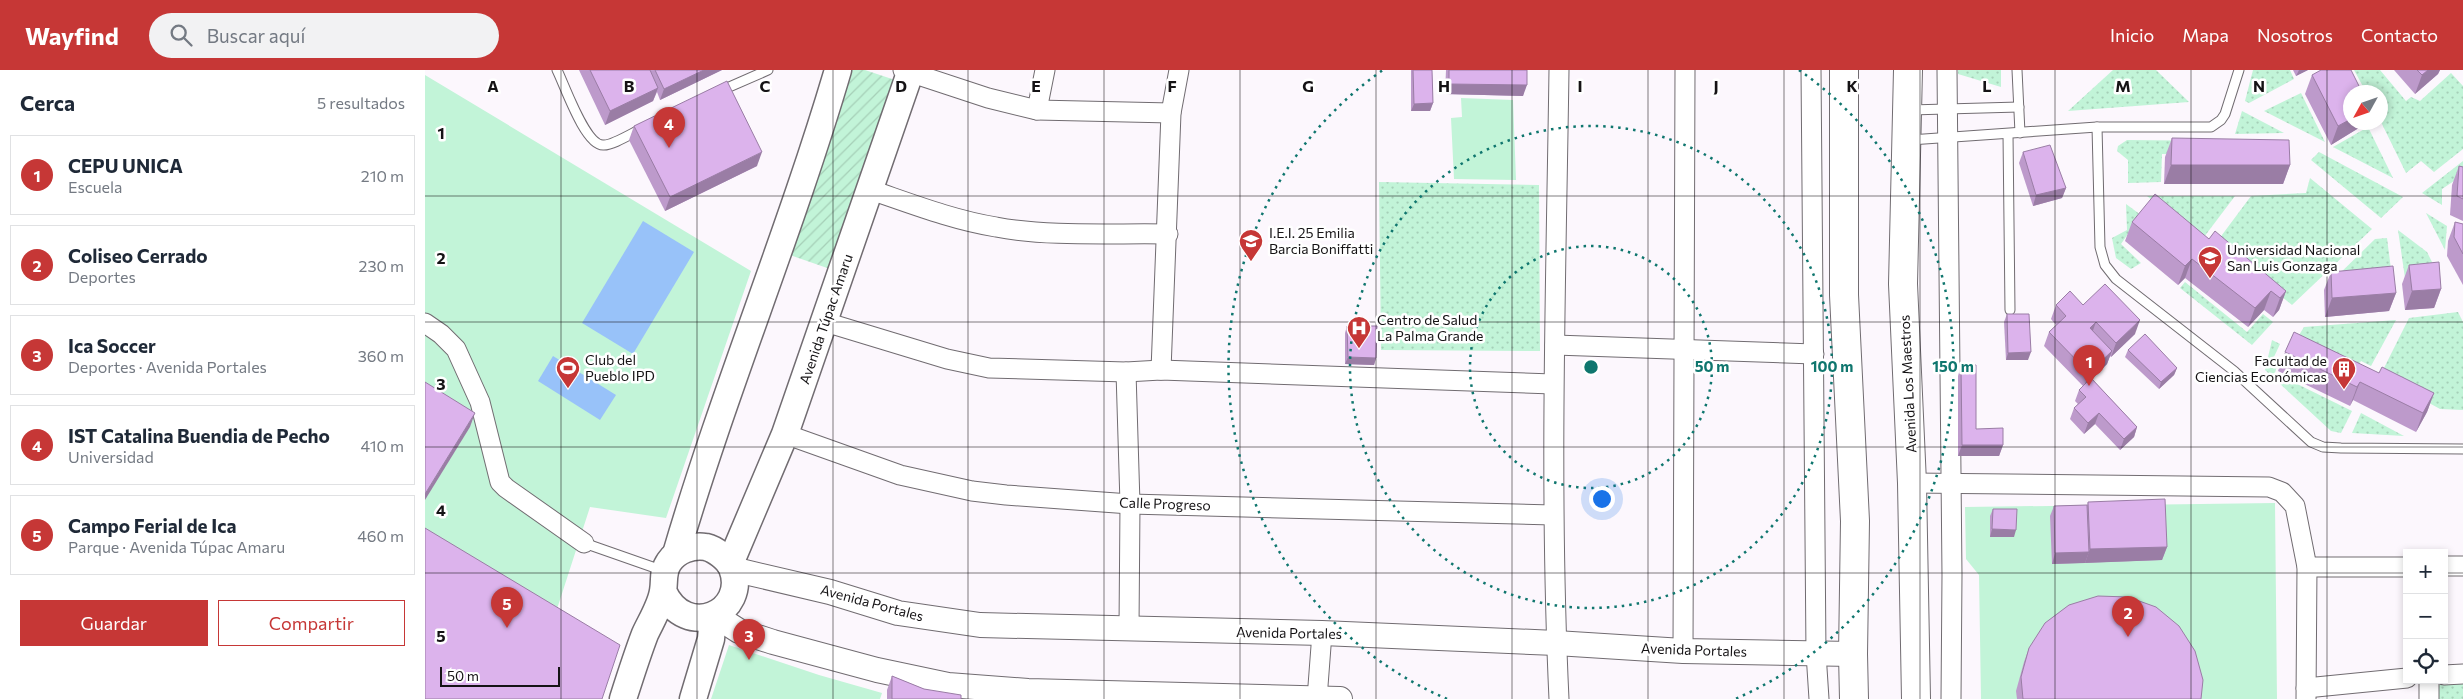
<!DOCTYPE html>
<html lang="es">
<meta charset="utf-8">
<style>
:root{--surface:#fff;--page:#f2f2f3;--text:#1f2937;--muted:#747a83;--line:#e0e1e3;--accent:#c63736}
body{margin:0;font-family:Commissioner,sans-serif;background:var(--page);color:var(--text)}
.controls{position:absolute;right:15px;bottom:15px;display:grid;overflow:hidden;border-radius:0px;box-shadow:0 2px 8px #0003}
.controls button{width:45px;height:45px;display:grid;place-items:center;padding:0;border:0;border-bottom:1px solid var(--line);background:var(--surface);color:var(--text);font:25px sans-serif}
.compass{position:absolute;left:1918px;top:15px;width:45px;height:45px;border-radius:50%;background:var(--surface);box-shadow:0 2px 8px #0003;rotate:230deg}
.scale{position:absolute;left:15px;bottom:12px;width:120px;box-sizing:border-box;padding-left:5px;border:2px solid #151315;border-top:0;font-size:14px;line-height:18px;white-space:nowrap;color:#151315;-webkit-text-stroke:4px #fff;paint-order:stroke}
.you{position:absolute;left:1176px;top:428px;width:18px;height:18px;margin:-12px;border:4px solid #fff;border-radius:50%;background:#1a73e8;box-shadow:0 0 0 8px #1a73e833}
.badge{display:grid;place-items:center;width:32px;height:32px;border-radius:50%;background:var(--accent);color:#fff;font-size:16px;font-weight:700}
.pin{position:absolute;translate:-50% -41px;filter:drop-shadow(0 1px 2px #0008)}
.pin::after{content:'';position:absolute;top:26px;width:18px;height:15px;background:inherit;clip-path:polygon(0 0,100% 0,50% 100%)}
.list{margin:0;padding:0;list-style:none}
h2{display:flex;justify-content:space-between;align-items:center;height:65px;margin:0;padding:0 20px;font-size:21px}
h2 small{font-size:16px;font-weight:400;color:var(--muted)}
.list li{display:grid;grid-template-columns:32px 1fr auto;gap:15px;align-items:center;box-sizing:border-box;height:80px;margin:0 10px 10px;padding:0 10px;border:1px solid var(--line);border-radius:0px}
.list b{display:block;font-size:19px;white-space:nowrap}
.list p{margin:0;font-size:16px;white-space:nowrap;color:var(--muted)}
.list em{font-size:16px;font-style:normal;color:var(--muted)}
.actions{display:flex;gap:10px;padding:15px 20px}
.actions a{flex:1;padding:11px 0;border:1px solid var(--accent);border-radius:0px;text-align:center;font-size:18px;color:var(--accent)}
.actions .main{background:var(--accent);color:#fff}
.icon{flex:none;width:28px;height:28px;fill:none;stroke:currentColor;stroke-width:2;stroke-linecap:round;stroke-linejoin:round}
.map{position:relative;flex:none;width:2038px;height:629px;overflow:hidden}
header{display:flex;align-items:center;gap:30px;box-sizing:border-box;height:70px;padding:0 25px;background:var(--accent);color:#fff}
header strong{font-size:24px}
nav{display:flex;gap:28px;margin-inline-start:auto;font-size:18px}
.search{width:350px;height:45px;background:var(--page);display:flex;align-items:center;gap:12px;box-sizing:border-box;padding:0 18px;border-radius:28px;color:var(--muted);font-size:19px}
main{display:flex}
aside{flex:1;background:var(--surface)}
.map>svg:first-child{display:block}
.grass{fill:url(#grass-dots)}
.garden{fill:url(#garden-furrows)}
.pitch{fill:#c2f4d8}
.water{fill:#98c2f9}
.lines{fill:none;stroke-linecap:round;stroke-linejoin:round}
.service-casing{stroke:#716c71;stroke-width:11}
.minor-casing{stroke:#716c71;stroke-width:21}
.tertiary-casing{stroke:#716c71;stroke-width:26}
.secondary-casing{stroke:#716c71;stroke-width:29}
.trunk-casing{stroke:#716c71;stroke-width:30}
.service{stroke:#fff;stroke-width:9}
.minor{stroke:#fff;stroke-width:19}
.tertiary{stroke:#fff;stroke-width:24}
.secondary{stroke:#fff;stroke-width:26}
.trunk{stroke:#fff;stroke-width:28}
.wall{fill:#bd9acb}
.shaded-wall{fill:#9a7da5}
.building{fill:#dcb3ec;stroke:#9a7da5}
.grid{fill:none;stroke:#151315;stroke-width:1;stroke-opacity:0.55}
.ring{fill:none;stroke:#0f766e;stroke-width:2.5;stroke-dasharray:2.5 5}
.labels{text-anchor:middle;stroke-width:5;stroke-linejoin:round;paint-order:stroke}
.poi-label{font-size:14px;fill:#151315;stroke:#fff;text-anchor:start}
.street-label{font-size:14px;fill:#151315;stroke:#fff}
.grid-label{font-size:16px;text-anchor:middle;font-weight:bold;fill:#151315;stroke:#fff;stroke-width:5;stroke-linejoin:round;paint-order:stroke}
.centre{fill:#0f766e;stroke:#fff;stroke-width:2.5}
.ring-label{font-size:15px;text-anchor:middle;font-weight:bold;fill:#0f766e;stroke:#fff;stroke-width:5;stroke-linejoin:round;paint-order:stroke}
</style>
<header>
<strong>Wayfind</strong>
<div class="search"><svg class="icon" aria-label="search" viewBox="0 0 24 24"><circle cx="10" cy="10" r="6"/><path d="M15 15l6 6"/></svg>Buscar aquí</div>
<nav><a>Inicio</a><a>Mapa</a><a>Nosotros</a><a>Contacto</a></nav>
</header>
<main>
<aside>
<h2>Cerca<small>5 resultados</small></h2>
<ul class="list">
<li><span class="badge">1</span><div><b>CEPU UNICA</b><p>Escuela</p></div><em>210 m</em></li>
<li><span class="badge">2</span><div><b>Coliseo Cerrado</b><p>Deportes</p></div><em>230 m</em></li>
<li><span class="badge">3</span><div><b>Ica Soccer</b><p>Deportes · Avenida Portales</p></div><em>360 m</em></li>
<li><span class="badge">4</span><div><b>IST Catalina Buendia de Pecho</b><p>Universidad</p></div><em>410 m</em></li>
<li><span class="badge">5</span><div><b>Campo Ferial de Ica</b><p>Parque · Avenida Túpac Amaru</p></div><em>460 m</em></li>
</ul>
<div class="actions"><a class="main">Guardar</a><a>Compartir</a></div>
</aside>
<div class="map">
<svg width="2038" height="629" viewBox="0 0 2038 629">
<defs>
<pattern id="grass-dots" width="8" height="8" patternUnits="userSpaceOnUse" patternTransform="scale(1.25)"><rect width="8" height="8" fill="#c2f4d8"/><path d="M2 2h.1M6 6h.1" fill="none" stroke="#a6d0b8" stroke-width="1.8" stroke-linecap="round"/></pattern>
<pattern id="garden-furrows" width="10" height="10" patternUnits="userSpaceOnUse" patternTransform="scale(1.25)"><rect width="10" height="10" fill="#c2f4d8"/><path d="M-1 1l2-2M0 10L10 0M9 11l2-2" fill="none" stroke="#a6d0b8"/></pattern>
</defs>
<rect width="100%" height="100%" fill="#fcf7fd"/>
<!-- grass -->
<g class="grass">
<polygon points="1533,0 1576,0 1576,17 1533,4"/>
<polygon points="1688,0 1731,0 1764,32 1643,41"/>
<polygon points="1828,0 1865,0 1869,9 1824,33 1820,31"/>
<polygon points="1929,0 1955,0 1981,31 1986,27 1995,31 2026,3 2038,16 2038,79 2009,102 1996,91 1981,103 1956,52 1956,22 1941,22"/>
<polygon points="1876,23 1900,72 1839,41"/>
<polygon points="1817,41 1859,63 1810,64"/>
<polygon points="1943,57 1968,108 1908,77"/>
<polygon points="1702,70 1808,71 1809,85 1737,84 1736,112 1703,113 1703,90 1692,81 1693,76"/>
<polygon points="1894,82 1978,127 1956,148 1886,90"/>
<polygon points="2038,91 2038,112 2029,111 2017,119 2017,135 1997,123"/>
<polygon points="1885,108 1947,159 1867,235 1791,173 1826,126 1881,123"/>
<polygon points="954,112 1114,115 1115,281 956,280"/>
<polygon points="1722,126 1810,126 1776,171"/>
<polygon points="1701,134 1716,145 1696,174 1716,193 1706,199 1691,188 1687,168 1702,160"/>
<polygon points="2001,143 2022,156 2020,180"/>
<polygon points="1973,160 2002,182 2012,202 1980,208"/>
<polygon points="1962,168 1967,207 1905,213 1950,169"/>
<polygon points="1760,212 1822,262 1838,244 1848,252 1827,275 1755,218"/>
<polygon points="2033,242 2038,252 2038,340 2015,339 1955,306 1984,248"/>
<polygon points="1971,250 1946,296 1936,291 1928,303 1871,270 1879,257"/>
<polygon points="1847,270 1855,274 1848,289 1853,292 1850,303 1927,341 1916,363 1906,361 1840,300"/>
<polygon points="1936,343 1979,366 1927,363"/>
<path d="M2038 609V629H2009C2007 612 2025 610 2038 609Z"/>
</g>
<!-- garden -->
<polygon class="garden" points="425,0 440,0 470,10 405,199 362,184"/>
<!-- pitch -->
<g class="pitch">
<polygon points="0,5 326,201 241,448 165,437 132,539 0,460"/>
<polygon points="1036,28 1088,30 1091,110 1029,109 1026,48 1037,47"/>
<polygon points="1850,433 1852,629 1556,629 1554,505 1541,489 1540,437"/>
<polygon points="304,575 394,605 457,623 455,629 286,629"/>
</g>
<!-- water -->
<g class="water">
<polygon points="218,151 269,182 208,284 157,253"/>
<polygon points="128,286 191,325 175,350 113,311"/>
</g>
<g class="lines">
<!-- service casing -->
<g class="service-casing">
<g id="service">
<path d="M132 0C140 16 160 75 178 75 187 76 209 62 218 58"/>
<polyline points="1592,0 1595,63"/>
<polyline points="295,21 343,0"/>
<polyline points="1485,40 1594,37"/>
<polyline points="1672,57 1675,177 1680,195 1691,209 1809,301 1886,372 1898,377 1916,378 2038,379"/>
<polyline points="1583,64 1585,240"/>
<polyline points="1485,70 1672,57 1786,57 1796,50 1800,44 1814,0"/>
<polyline points="159,473 239,501"/>
</g>
</g>
<!-- minor casing -->
<g class="minor-casing">
<g id="minor">
<polyline points="478,0 563,28 612,40 746,43"/>
<path d="M1134 0C1131 210 1124 419 1134 629"/>
<polyline points="1386,0 1391,583 1394,629"/>
<polyline points="1522,0 1527,505 1526,629"/>
<polyline points="612,40 620,0"/>
<path d="M446 120C487 134 528 150 571 157 624 167 688 163 743 164"/>
<polyline points="400,252 522,289 564,298 701,302 736,300 1128,314"/>
<polyline points="0,253 16,264 31,279 55,332 75,412 81,418 159,473"/>
<polyline points="1130,275 1389,284"/>
<polyline points="736,300 746,43 754,0"/>
<polyline points="701,302 705,434 704,558"/>
<polyline points="360,364 475,405 547,421 581,425 705,434 1128,445"/>
<polyline points="1487,413 1844,417 1857,422 1870,436 1882,497 1881,629"/>
<polyline points="2019,496 2038,496"/>
<polyline points="1882,497 1982,497"/>
<polyline points="1258,581 1260,0"/>
<polyline points="2019,605 2038,604"/>
<polyline points="1881,618 1982,608"/>
<polyline points="892,629 897,563"/>
<polyline points="2004,629 2004,610"/>
</g>
</g>
<!-- tertiary casing -->
<g class="tertiary-casing">
<g id="tertiary">
<polyline points="307,499 405,522 473,543 555,555 897,563 1131,573 1258,581 1428,584"/>
<polyline points="289,545 314,561 348,572 452,600 523,615 603,621 915,629"/>
</g>
</g>
<!-- secondary casing -->
<g class="secondary-casing">
<g id="secondary">
<path d="M251 484C299 320 365 163 413 0"/>
<polyline points="305,494 360,364 486,0"/>
<path d="M198 629C205 607 212 585 220 564 226 551 236 535 238 521 240 511 237 502 244 492 252 480 267 475 281 477 290 479 303 489 307 498 324 542 261 572 238 521"/>
<polyline points="268,629 286,569 288,546"/>
</g>
</g>
<!-- trunk casing -->
<g class="trunk-casing">
<g id="trunk">
<polyline points="1419,0 1419,225 1430,451 1428,584 1429,629"/>
<polyline points="1483,0 1478,214 1487,413 1491,629"/>
</g>
</g>
<!-- service -->
<use href="#service" class="service"/>
<!-- minor -->
<use href="#minor" class="minor"/>
<!-- tertiary -->
<use href="#tertiary" class="tertiary"/>
<!-- secondary -->
<use href="#secondary" class="secondary"/>
<!-- trunk -->
<use href="#trunk" class="trunk"/>
</g>
<!-- wall -->
<g class="wall">
<polygon points="154,0 297,0 235,30 232,22 228,31 180,55"/>
<polygon points="986,0 1007,0 1008,33 1005,41 986,41"/>
<polygon points="1021,0 1102,0 1098,26 1020,24"/>
<polygon points="1868,0 1883,0 1871,6"/>
<polygon points="1969,0 2015,0 2013,4 1990,24"/>
<polygon points="1887,5 1926,52 1939,52 1937,56 1906,75 1880,24"/>
<polygon points="209,56 332,96 240,141 204,70"/>
<polygon points="1747,68 1865,95 1858,114 1739,114 1740,87"/>
<polygon points="1598,82 1641,118 1637,128 1608,136 1594,93"/>
<polygon points="2034,96 2038,97 2038,151 2025,145 2027,115"/>
<polygon points="1707,152 1784,169 1861,221 1854,240 1848,247 1839,240 1823,257 1760,208 1753,215 1700,171"/>
<polygon points="2030,152 2038,154 2038,215 2022,186 2023,171"/>
<polygon points="1984,195 2016,219 2009,238 1980,240 1977,214"/>
<polygon points="1906,202 1971,223 1964,241 1900,247 1899,220"/>
<polygon points="1631,235 1658,235 1710,264 1686,287 1685,286 1682,294 1667,309 1712,357 1709,367 1695,380 1670,354 1659,364 1645,349 1649,338 1653,334 1650,331 1654,320 1658,316 1619,276 1624,262 1631,255 1626,249"/>
<polygon points="1582,244 1603,290 1581,290 1579,252"/>
<polygon points="922,256 951,288 949,295 920,294 920,263"/>
<polygon points="1703,280 1752,298 1749,305 1734,319 1700,287"/>
<polygon points="1860,282 1954,303 2009,323 2002,342 1991,362 1928,330 1925,336 1853,301"/>
<polygon points="1536,295 1551,359 1578,375 1574,386 1533,386 1533,306"/>
<polygon points="1663,432 1742,477 1737,490 1627,494 1625,446 1629,436 1662,435"/>
<polygon points="1568,439 1589,467 1565,467 1565,446"/>
<polygon points="1604,578 1776,629 1592,629 1591,621 1599,592"/>
<polygon points="467,606 499,619 536,629 462,629 462,620"/>
</g>
<!-- shaded-wall -->
<g class="shaded-wall">
<polygon points="279,0 297,0 235,30 239,19"/>
<polygon points="1874,0 1883,0 1871,6"/>
<polygon points="2003,0 2015,0 2013,4 1990,24 1997,5"/>
<polygon points="1024,14 1102,15 1098,26 1020,24"/>
<polygon points="233,18 228,31 180,55 185,41"/>
<polygon points="1008,33 1005,41 986,41 989,34"/>
<polygon points="1926,49 1926,52 1939,52 1937,56 1906,75 1913,56"/>
<polygon points="337,82 332,96 240,141 245,127"/>
<polygon points="1746,95 1865,95 1858,114 1739,114"/>
<polygon points="1641,118 1637,128 1608,136 1611,125"/>
<polygon points="1767,189 1760,208 1753,215 1760,196"/>
<polygon points="2016,219 2009,238 1980,240 1987,221"/>
<polygon points="1846,221 1839,240 1823,257 1830,238"/>
<polygon points="1861,221 1854,240 1848,247 1855,228"/>
<polygon points="1971,223 1964,241 1900,247 1907,228"/>
<polygon points="1715,250 1710,264 1686,287 1691,273"/>
<polygon points="1671,252 1666,266 1665,258"/>
<polygon points="1687,281 1682,294 1659,317 1664,303"/>
<polygon points="1606,282 1603,290 1581,290 1583,283"/>
<polygon points="923,287 951,288 949,295 920,294"/>
<polygon points="1752,298 1749,305 1734,319 1736,312"/>
<polygon points="1935,312 1928,330 1925,336 1932,317"/>
<polygon points="2009,323 2002,342 1991,362 1998,343"/>
<polygon points="50,343 45,357 0,430 0,424"/>
<polygon points="1674,343 1670,354 1659,364 1663,353"/>
<polygon points="1712,357 1709,367 1695,380 1699,369"/>
<polygon points="1537,375 1578,375 1574,386 1533,386"/>
<polygon points="1567,459 1591,460 1589,467 1565,467"/>
<polygon points="1742,477 1737,490 1660,493 1665,479"/>
<polygon points="1664,482 1660,493 1627,494 1630,483"/>
</g>
<!-- building -->
<g class="building">
<polygon points="165,0 225,0 233,18 185,41"/>
<polygon points="230,0 279,0 239,19"/>
<polygon points="988,0 1007,0 1008,33 989,34"/>
<polygon points="1024,0 1102,0 1102,15 1024,14"/>
<polygon points="1896,0 1926,0 1937,22 1926,22 1926,49 1913,56 1887,5"/>
<polygon points="1992,0 2003,0 1997,5"/>
<polygon points="302,11 337,82 245,127 209,56"/>
<polygon points="1747,68 1864,70 1865,95 1746,95"/>
<polygon points="1625,75 1641,118 1611,125 1598,82"/>
<polygon points="2034,96 2038,97 2038,129 2032,126"/>
<polygon points="1730,124 1784,169 1790,161 1861,221 1855,228 1846,221 1830,238 1767,189 1760,196 1707,152"/>
<polygon points="2030,152 2038,154 2038,184 2029,167"/>
<polygon points="2014,192 2016,219 1987,221 1984,195"/>
<polygon points="1968,196 1971,223 1907,228 1906,202"/>
<polygon points="1680,214 1715,250 1691,273 1671,252 1665,258 1687,281 1664,303 1624,262 1641,246 1631,235 1645,221 1658,235"/>
<polygon points="1582,244 1604,244 1606,282 1583,283"/>
<polygon points="922,256 952,256 951,288 923,287"/>
<polygon points="1869,262 1954,303 1957,297 2009,323 1998,343 1935,312 1932,317 1860,282"/>
<polygon points="1720,264 1752,298 1736,312 1703,280"/>
<polygon points="1536,295 1551,295 1551,359 1578,358 1578,375 1537,375"/>
<polygon points="1666,308 1712,357 1699,369 1674,343 1663,353 1649,338 1661,327 1654,320"/>
<polygon points="0,312 50,343 0,424"/>
<polygon points="1740,429 1742,477 1665,479 1663,432"/>
<polygon points="1662,435 1664,482 1630,483 1629,436"/>
<polygon points="1568,439 1592,439 1591,460 1567,459"/>
<polygon points="0,458 195,575 177,629 0,629"/>
<polygon points="1673,526 1703,527 1731,537 1754,556 1770,581 1778,610 1776,629 1598,629 1596,607 1604,578 1620,553 1644,535"/>
<polygon points="467,606 499,619 536,625 536,629 467,629"/>
</g>
<!-- grid -->
<path class="grid" d="M136 0V629M272 0V629M408 0V629M543 0V629M679 0V629M815 0V629M951 0V629M1087 0V629M1223 0V629M1359 0V629M1495 0V629M1630 0V629M1766 0V629M1902 0V629M0 126H2038M0 252H2038M0 377H2038M0 503H1982M2019 503H2038"/>
<!-- distance rings -->
<g class="ring">
<circle cx="1166" cy="297" r="121"/>
<circle cx="1166" cy="297" r="241"/>
<path d="M1022 629A362 362 0 0 1 958 0M1374 0A362 362 0 0 1 1310 629"/>
</g>
<!-- icons -->
<defs>
<g id="school-pin" transform="scale(1.25)"><path d="M0 17L-7.5 6A9.5 9.5 0 1 1 7.5 6Z" fill="#c63736" stroke="#fff"/><path d="M0-5L7-2L0 1L-7-2ZM-4 1L0 2.5L4 1V4Q0 6-4 4Z" fill="#fff"/></g>
<g id="university-pin" transform="scale(1.25)"><path d="M0 17L-7.5 6A9.5 9.5 0 1 1 7.5 6Z" fill="#c63736" stroke="#fff"/><path d="M0-5L7-2L0 1L-7-2ZM-4 1L0 2.5L4 1V4Q0 6-4 4Z" fill="#fff"/></g>
<g id="hospital-pin" transform="scale(1.25)"><path d="M0 17L-7.5 6A9.5 9.5 0 1 1 7.5 6Z" fill="#c63736" stroke="#fff"/><path d="M-5-5h3v3.5h4V-5h3V5h-3V1.5h-4V5h-3Z" fill="#fff"/></g>
<g id="stadium-pin" transform="scale(1.25)"><path d="M0 17L-7.5 6A9.5 9.5 0 1 1 7.5 6Z" fill="#c63736" stroke="#fff"/><path d="M0-5a6.5 5 0 1 0 0 10a6.5 5 0 1 0 0-10ZM-3.5-1.8h7v3.6h-7Z" fill="#fff"/></g>
<g id="building-pin" transform="scale(1.25)"><path d="M0 17L-7.5 6A9.5 9.5 0 1 1 7.5 6Z" fill="#c63736" stroke="#fff"/><path d="M-4-6H4V6H1V3H-1V6H-4ZM-2.5-4.3h1.7v1.8h-1.7ZM.8-4.3h1.7v1.8H.8ZM-2.5-1h1.7V.8h-1.7ZM.8-1h1.7V.8H.8Z" fill="#fff"/></g>
</defs>
<g fill-rule="evenodd">
<use href="#school-pin" x="826" y="171"/>
<use href="#university-pin" x="1785" y="188"/>
<use href="#hospital-pin" x="934" y="258"/>
<use href="#stadium-pin" x="143" y="298"/>
<use href="#building-pin" x="1919" y="299"/>
</g>
<g class="labels">
<!-- poi labels -->
<g class="poi-label">
<text x="844" y="168">I.E.I. 25 Emilia<tspan x="844" dy="16">Barcia Boniffatti</tspan></text>
<text x="1802" y="185">Universidad Nacional<tspan x="1802" dy="16">San Luis Gonzaga</tspan></text>
<text x="952" y="255">Centro de Salud<tspan x="952" dy="16">La Palma Grande</tspan></text>
<text x="160" y="295">Club del<tspan x="160" dy="16">Pueblo IPD</tspan></text>
<text x="1902" y="296" text-anchor="end">Facultad de<tspan x="1902" dy="16">Ciencias Económicas</tspan></text>
</g>
<!-- street labels -->
<g class="street-label">
<text transform="translate(401 249) rotate(-71)" y="5">Avenida Túpac Amaru</text>
<text transform="translate(1483 314) rotate(-93)" y="5">Avenida Los Maestros</text>
<text transform="translate(740 434) rotate(2)" y="5">Calle Progreso</text>
<text transform="translate(447 533) rotate(15)" y="5">Avenida Portales</text>
<text transform="translate(864 563) rotate(1)" y="5">Avenida Portales</text>
<text transform="translate(1269 580) rotate(2)" y="5">Avenida Portales</text>
</g>
</g>
<g class="grid-label">
<text x="68" y="22">A</text>
<text x="204" y="22">B</text>
<text x="340" y="22">C</text>
<text x="476" y="22">D</text>
<text x="611" y="22">E</text>
<text x="747" y="22">F</text>
<text x="883" y="22">G</text>
<text x="1019" y="22">H</text>
<text x="1155" y="22">I</text>
<text x="1291" y="22">J</text>
<text x="1427" y="22">K</text>
<text x="1562" y="22">L</text>
<text x="1698" y="22">M</text>
<text x="1834" y="22">N</text>
<text x="16" y="69">1</text>
<text x="16" y="194">2</text>
<text x="16" y="320">3</text>
<text x="16" y="446">4</text>
<text x="16" y="572">5</text>
</g>
<circle cx="1166" cy="297" r="8" class="centre"/>
<g class="ring-label">
<text x="1287" y="302">50 m</text>
<text x="1407" y="302">100 m</text>
<text x="1528" y="302">150 m</text>
</g>
</svg>
<div class="controls">
<button>+</button>
<button>−</button>
<button><svg class="icon" aria-label="locate" viewBox="0 0 24 24"><circle cx="12" cy="12" r="6"/><path d="M12 2v4M12 18v4M2 12h4M18 12h4"/></svg></button>
</div>
<svg class="compass" viewBox="-18 -18 36 36"><path d="M0-13l5 13h-10z" fill="#e53935"/><path d="M0 13l5-13h-10z" fill="#747a83"/></svg>
<div class="scale">50 m</div>
<div class="you"></div>
<div class="pin badge" style="left:1664px;top:316px">1</div>
<div class="pin badge" style="left:1703px;top:567px">2</div>
<div class="pin badge" style="left:324px;top:590px">3</div>
<div class="pin badge" style="left:244px;top:78px">4</div>
<div class="pin badge" style="left:82px;top:558px">5</div>
</div>
</main>
